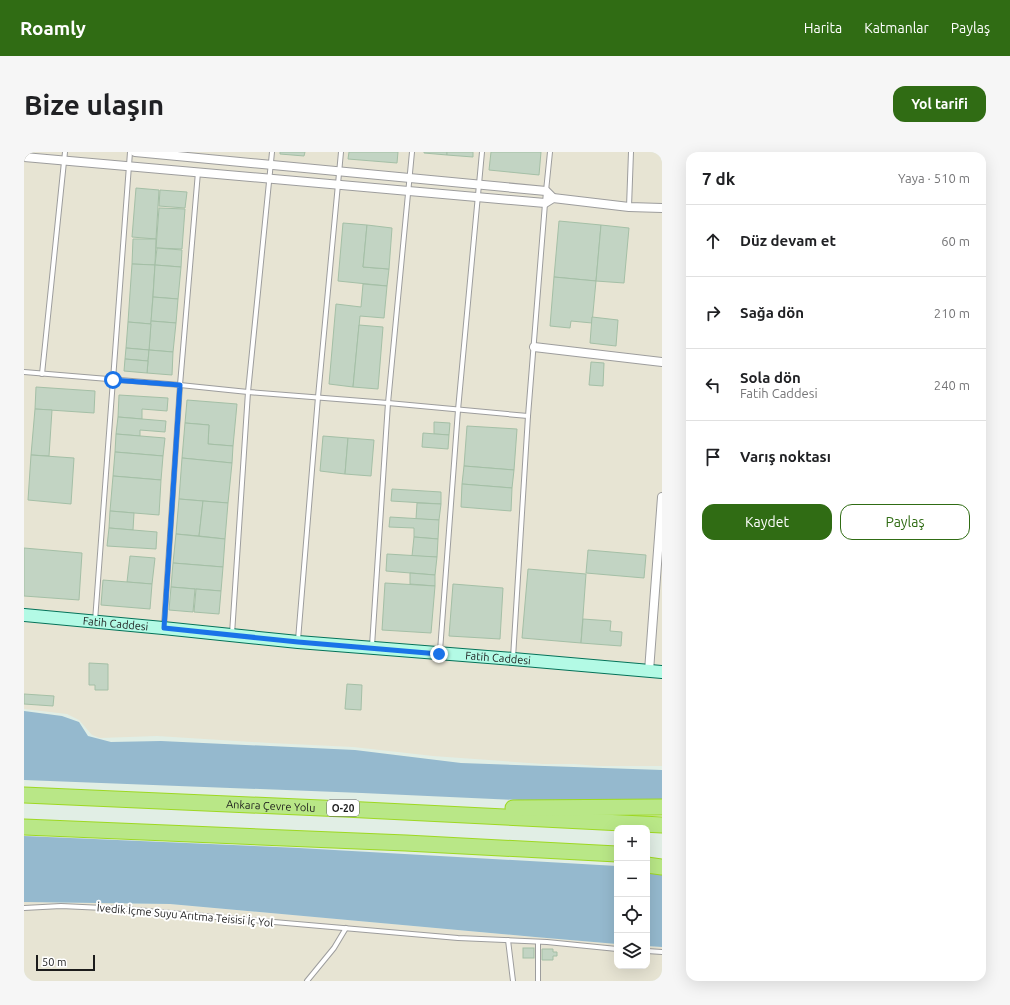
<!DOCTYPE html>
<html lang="tr">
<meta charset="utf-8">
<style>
:root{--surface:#fff;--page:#f6f6f6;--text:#202124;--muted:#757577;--line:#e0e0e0;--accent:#306c14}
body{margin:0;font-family:Ubuntu,sans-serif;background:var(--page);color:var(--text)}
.controls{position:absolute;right:12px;bottom:12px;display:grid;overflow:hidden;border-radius:8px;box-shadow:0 4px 16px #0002}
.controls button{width:36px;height:36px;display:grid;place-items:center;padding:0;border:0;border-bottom:1px solid var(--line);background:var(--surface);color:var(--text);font:20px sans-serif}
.scale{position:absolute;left:12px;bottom:10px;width:59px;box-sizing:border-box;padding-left:4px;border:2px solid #1c1c1c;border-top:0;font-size:11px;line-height:14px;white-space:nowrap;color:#1c1c1c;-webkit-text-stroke:3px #fff;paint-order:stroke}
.stop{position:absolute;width:12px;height:12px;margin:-9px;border:3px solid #1a73e8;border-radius:50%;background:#fff}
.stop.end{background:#1a73e8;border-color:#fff;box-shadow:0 1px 4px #0008}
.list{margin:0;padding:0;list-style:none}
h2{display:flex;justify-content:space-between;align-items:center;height:52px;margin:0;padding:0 16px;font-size:17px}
h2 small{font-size:13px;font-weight:400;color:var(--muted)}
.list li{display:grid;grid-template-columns:26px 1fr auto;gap:12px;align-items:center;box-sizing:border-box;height:72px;padding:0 16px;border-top:1px solid var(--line)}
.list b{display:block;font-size:15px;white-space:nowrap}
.list p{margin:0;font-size:13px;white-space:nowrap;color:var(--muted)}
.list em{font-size:13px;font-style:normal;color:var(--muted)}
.actions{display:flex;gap:8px;padding:12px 16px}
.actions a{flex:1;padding:9px 0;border:1px solid var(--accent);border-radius:12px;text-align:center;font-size:14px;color:var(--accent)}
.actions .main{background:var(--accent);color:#fff}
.icon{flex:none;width:22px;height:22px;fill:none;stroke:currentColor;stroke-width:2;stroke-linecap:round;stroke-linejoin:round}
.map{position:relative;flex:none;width:638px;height:829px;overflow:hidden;border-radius:12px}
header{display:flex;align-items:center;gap:24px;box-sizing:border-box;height:56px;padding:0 20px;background:var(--accent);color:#fff}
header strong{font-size:19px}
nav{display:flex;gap:22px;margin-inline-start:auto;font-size:14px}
.intro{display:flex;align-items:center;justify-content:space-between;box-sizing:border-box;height:96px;padding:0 24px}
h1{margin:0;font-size:28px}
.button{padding:10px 18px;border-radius:12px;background:var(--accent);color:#fff;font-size:14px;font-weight:700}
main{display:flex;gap:24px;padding:0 24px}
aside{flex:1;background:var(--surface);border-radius:12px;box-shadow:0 4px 16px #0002}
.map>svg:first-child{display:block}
.industrial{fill:#e7e4d3}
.forest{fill:#95b9ce}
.building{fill:#c2d4c3;stroke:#a4bfa6}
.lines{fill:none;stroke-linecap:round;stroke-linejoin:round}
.lane-casing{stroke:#9d9d9d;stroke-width:6}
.street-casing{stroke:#9d9d9d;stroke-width:10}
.secondary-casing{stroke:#047259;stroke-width:14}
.highway-casing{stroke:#9ed822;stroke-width:17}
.lane{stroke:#fff;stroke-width:4}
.street{stroke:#fff;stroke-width:8}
.secondary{stroke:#b3fae5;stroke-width:12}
.highway{stroke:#b9e787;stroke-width:15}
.route{stroke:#1a73e8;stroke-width:5}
.labels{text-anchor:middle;stroke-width:4;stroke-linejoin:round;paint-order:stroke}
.shield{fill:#fff;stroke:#606060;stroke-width:1}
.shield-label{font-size:10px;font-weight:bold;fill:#1c1c1c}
.street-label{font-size:11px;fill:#1c1c1c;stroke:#fff}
</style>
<header>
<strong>Roamly</strong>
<nav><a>Harita</a><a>Katmanlar</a><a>Paylaş</a></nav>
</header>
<div class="intro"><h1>Bize ulaşın</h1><a class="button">Yol tarifi</a></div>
<main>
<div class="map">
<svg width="638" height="829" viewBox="0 0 638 829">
<rect width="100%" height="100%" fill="#e1eee5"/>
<!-- industrial -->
<g class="industrial">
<polygon points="0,0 638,0 638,614 574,614 550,612 519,612 409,604 329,595 246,591 133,584 76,586 68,583 55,568 43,562 0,557"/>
<polygon points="0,750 146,752 511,785 593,792 593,814 623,814 623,794 638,795 638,829 0,829"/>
</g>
<!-- forest -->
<g class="forest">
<polygon points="0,559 38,564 55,570 64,584 87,590 137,589 331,598 437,611 638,618 638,652 606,653 338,641 0,628"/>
<polygon points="0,684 275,696 593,714 593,792 511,785 146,752 0,750"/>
<polygon points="623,716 638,717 638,795 623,794"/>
</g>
<!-- building -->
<g class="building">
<polygon points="256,0 281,0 280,4 256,2"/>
<polygon points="325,0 374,0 373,11 324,7"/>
<polygon points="400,0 423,0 423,3 400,1"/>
<polygon points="423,0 449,0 449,5 423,3"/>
<polygon points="467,0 517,0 515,23 465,18"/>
<polygon points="112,36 135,38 132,87 108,85"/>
<polygon points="136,38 163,40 161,56 135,54"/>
<polygon points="135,56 161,57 158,97 132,96"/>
<polygon points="535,69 577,73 572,129 530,125"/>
<polygon points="319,71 343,73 339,115 365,117 363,134 314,129"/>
<polygon points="343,73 368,76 365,117 339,115"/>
<polygon points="577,73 605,76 600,131 572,129"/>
<polygon points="109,87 132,87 131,113 108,112"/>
<polygon points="133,96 158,98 157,115 131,113"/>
<polygon points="108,112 131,113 127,172 104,170"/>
<polygon points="131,113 157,115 154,147 129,145"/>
<polygon points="530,125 572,129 568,171 547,169 546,176 526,174"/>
<polygon points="339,132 363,134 360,166 336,164 329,235 305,232 312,152 337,155"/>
<polygon points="129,145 154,147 152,171 127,169"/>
<polygon points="568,165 594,168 592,194 566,191"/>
<polygon points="127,169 152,171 149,200 125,198"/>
<polygon points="104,170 127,172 125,198 102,196"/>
<polygon points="335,173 359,175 354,237 329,235"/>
<polygon points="102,196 125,198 124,209 101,207"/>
<polygon points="125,198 149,200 148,223 123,221"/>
<polygon points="101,207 124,209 123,221 100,219"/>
<polygon points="567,210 580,211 579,234 565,233"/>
<polygon points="12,235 71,239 70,261 11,257"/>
<polygon points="95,243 144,246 143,259 118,257 118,267 94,265"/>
<polygon points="163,248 213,252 209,294 184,292 185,273 161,271"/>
<polygon points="11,257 28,258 25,304 7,303"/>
<polygon points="94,265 142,269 141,280 116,278 116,284 92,282"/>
<polygon points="410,270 426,271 425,283 410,282"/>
<polygon points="161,271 185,273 184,292 209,294 208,311 158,306"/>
<polygon points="443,274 493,277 490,318 440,314"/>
<polygon points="399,281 425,283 424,297 398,295"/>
<polygon points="92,282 141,286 139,304 91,300"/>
<polygon points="299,284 324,286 321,322 296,319"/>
<polygon points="324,286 350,288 347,324 321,322"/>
<polygon points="91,300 139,304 137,328 89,324"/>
<polygon points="7,303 50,306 47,352 4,348"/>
<polygon points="158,306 208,311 204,351 155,347"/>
<polygon points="440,314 490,318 488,336 438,332"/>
<polygon points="89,324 137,328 135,363 86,359"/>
<polygon points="438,332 488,336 487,359 437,355"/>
<polygon points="368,337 417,340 417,352 367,349"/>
<polygon points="155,347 179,349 175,384 152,382"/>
<polygon points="179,349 204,351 201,387 175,384"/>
<polygon points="393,351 417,352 415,368 392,367"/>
<polygon points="86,359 110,361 109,378 85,376"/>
<polygon points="366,365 415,368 414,387 390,385 390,376 365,375"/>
<polygon points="85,376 133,380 132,397 83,394"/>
<polygon points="152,382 201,387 199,415 149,411"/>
<polygon points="390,385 414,387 413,405 388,404"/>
<polygon points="0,396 58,401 55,448 0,444"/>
<polygon points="564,398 622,403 620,426 562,421"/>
<polygon points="363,402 413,405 411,423 362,419"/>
<polygon points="106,404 131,406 128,432 103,430"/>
<polygon points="149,411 199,415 197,439 147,435"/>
<polygon points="504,417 562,422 557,491 498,486"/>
<polygon points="386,421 411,423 411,434 386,432"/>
<polygon points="79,428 128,432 126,457 77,453"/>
<polygon points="361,431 411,434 407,481 358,478"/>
<polygon points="429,432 479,436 476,487 425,484"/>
<polygon points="147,435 171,437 169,460 145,458"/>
<polygon points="172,437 197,439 195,462 170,460"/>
<polygon points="559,467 587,469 586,479 598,480 597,494 557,491"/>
<polygon points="65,511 84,512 84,538 71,538 71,533 65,533"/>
<polygon points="323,532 338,533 337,558 321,557"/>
<polygon points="0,542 30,544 29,554 0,552"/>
<rect x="499" y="796" width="11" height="10"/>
<polygon points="518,797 529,797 529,800 533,800 533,804 529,804 529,808 518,808"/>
</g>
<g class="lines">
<!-- lane casing -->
<g class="lane-casing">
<g id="lane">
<polyline points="605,55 607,0"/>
<polyline points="0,220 156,233 224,240 364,251 504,264"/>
<polyline points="18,222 41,0"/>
<polyline points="71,469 106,0"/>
<polyline points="140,474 156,233 174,20"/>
<polyline points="208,482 224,240 248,0"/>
<polyline points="274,488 294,245 317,0"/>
<polyline points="348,494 364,251 388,0"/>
<polyline points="416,499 434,258 458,0"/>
<polyline points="489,506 504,264 522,39 526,0"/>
<polyline points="0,756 37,754 101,757 434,786 523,790 593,797"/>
<polyline points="484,788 489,829"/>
<polyline points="514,790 514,829"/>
<polyline points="623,799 638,800"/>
<polyline points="283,829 310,796 322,776"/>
</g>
</g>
<!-- street casing -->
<g class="street-casing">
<g id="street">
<polyline points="111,0 522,39 529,46"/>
<polyline points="0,5 521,51 529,46 605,55 638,56"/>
<polyline points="510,195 638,210"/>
<polyline points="625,519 638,345"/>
</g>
</g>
<!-- secondary casing -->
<g class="secondary-casing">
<g id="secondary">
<path id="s1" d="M0 463 139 476 274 490 489 507 638 520"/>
</g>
</g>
<!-- highway casing -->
<g class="highway-casing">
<g id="highway">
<path id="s2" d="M0 643 320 657 638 673"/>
<polyline points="489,656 638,655"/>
<polyline points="0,675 382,691 593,702"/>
<polyline points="623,713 638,715"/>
</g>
</g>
<!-- lane -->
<use href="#lane" class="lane"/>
<!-- street -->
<use href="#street" class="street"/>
<!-- secondary -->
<use href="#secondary" class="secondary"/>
<!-- highway -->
<use href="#highway" class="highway"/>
</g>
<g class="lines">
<!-- route -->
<polyline class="route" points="89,228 156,233 140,476 274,490 415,502"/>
</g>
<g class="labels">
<!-- shield labels -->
<rect class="shield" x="303" y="648" width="32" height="16" rx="3"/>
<g class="shield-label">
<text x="319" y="660">O-20</text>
</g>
<!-- street labels -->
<g class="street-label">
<text dy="4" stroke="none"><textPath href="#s1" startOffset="92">Fatih Caddesi</textPath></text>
<text dy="4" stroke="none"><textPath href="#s1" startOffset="476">Fatih Caddesi</textPath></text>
<text dy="4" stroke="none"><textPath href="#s2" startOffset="247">Ankara Çevre Yolu</textPath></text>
<text transform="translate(161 763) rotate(5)" y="4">İvedik İçme Suyu Arıtma Teisisi İç Yol</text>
</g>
</g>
</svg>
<div class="controls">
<button>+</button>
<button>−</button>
<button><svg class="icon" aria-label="locate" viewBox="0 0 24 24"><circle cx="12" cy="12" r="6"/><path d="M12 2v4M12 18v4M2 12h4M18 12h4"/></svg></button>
<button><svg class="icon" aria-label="layers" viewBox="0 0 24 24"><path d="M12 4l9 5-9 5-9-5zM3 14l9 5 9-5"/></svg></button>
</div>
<div class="scale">50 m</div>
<div class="stop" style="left:89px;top:228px"></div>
<div class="stop end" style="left:415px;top:502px"></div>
</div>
<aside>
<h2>7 dk<small>Yaya · 510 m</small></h2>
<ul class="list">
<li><svg class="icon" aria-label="ahead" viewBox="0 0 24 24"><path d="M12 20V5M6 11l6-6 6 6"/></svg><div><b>Düz devam et</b></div><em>60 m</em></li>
<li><svg class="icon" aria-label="right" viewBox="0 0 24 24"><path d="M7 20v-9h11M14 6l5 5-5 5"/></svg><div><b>Sağa dön</b></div><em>210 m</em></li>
<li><svg class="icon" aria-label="left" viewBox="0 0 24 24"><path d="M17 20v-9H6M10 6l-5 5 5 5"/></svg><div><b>Sola dön</b><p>Fatih Caddesi</p></div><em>240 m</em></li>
<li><svg class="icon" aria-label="arrive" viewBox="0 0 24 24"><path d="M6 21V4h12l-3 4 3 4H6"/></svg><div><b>Varış noktası</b></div></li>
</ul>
<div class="actions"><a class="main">Kaydet</a><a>Paylaş</a></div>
</aside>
</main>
